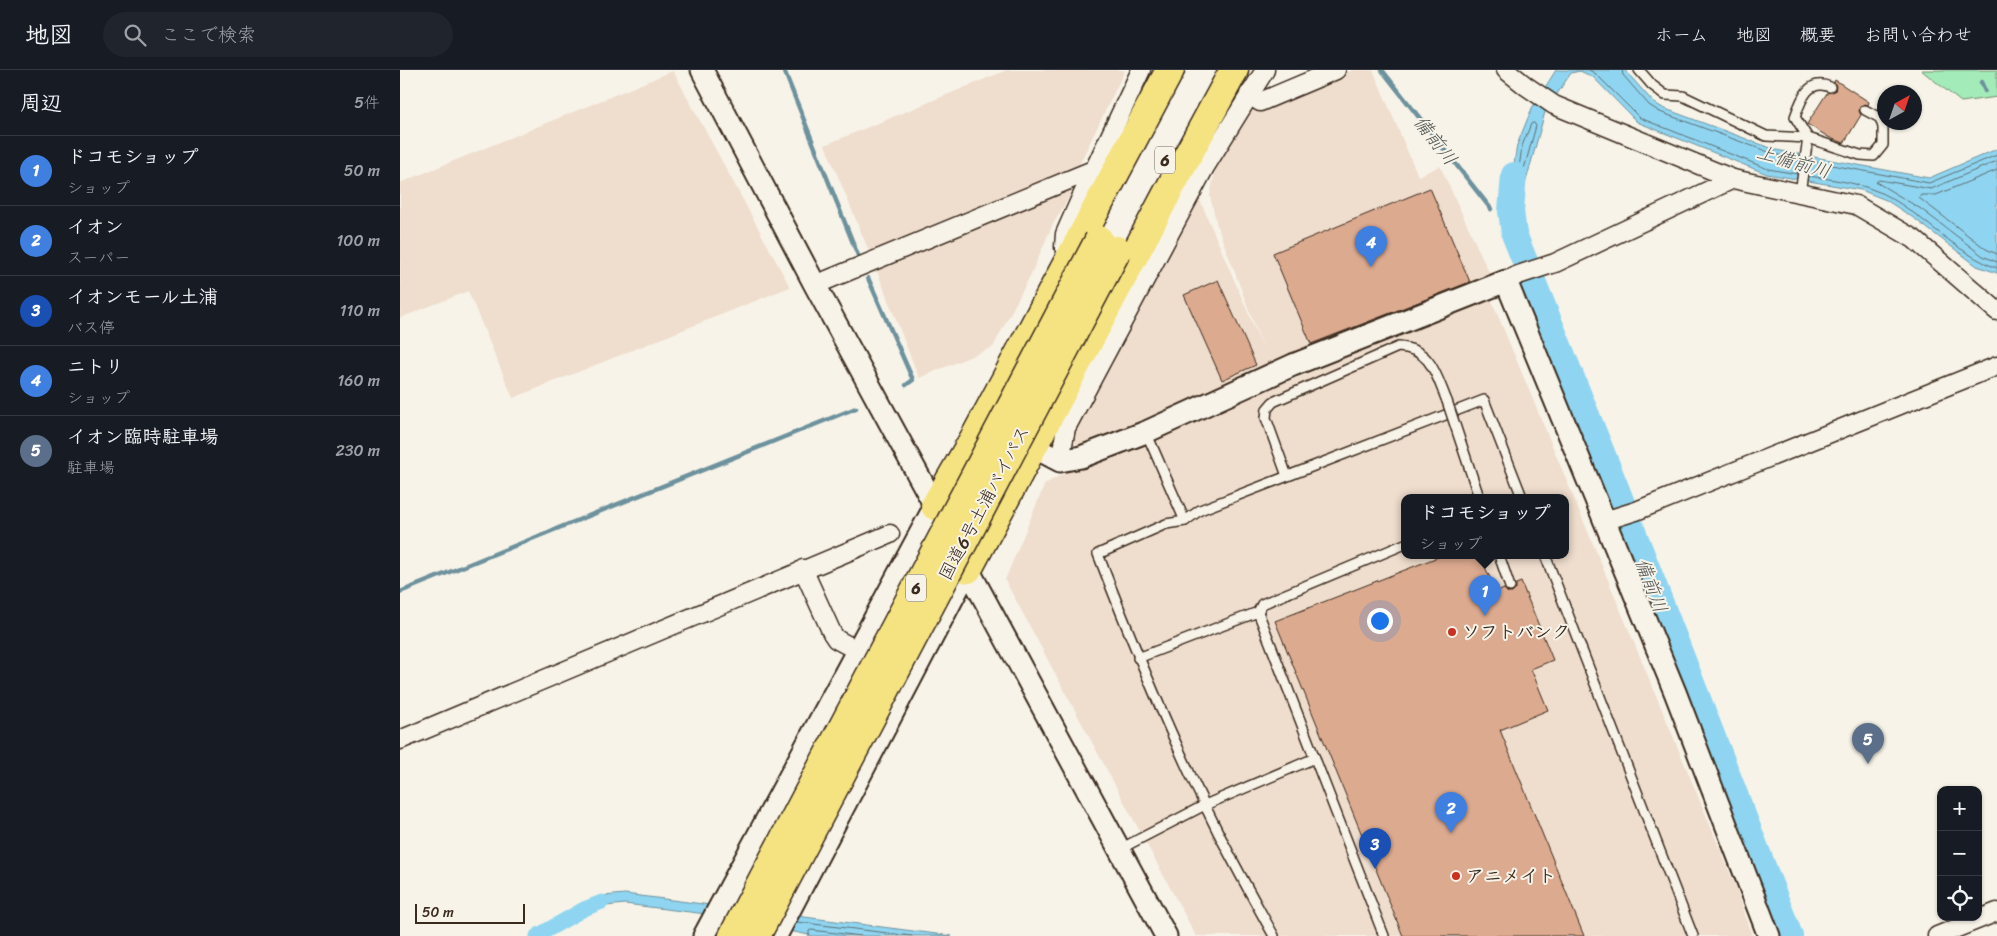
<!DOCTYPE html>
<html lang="ja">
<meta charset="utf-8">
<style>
:root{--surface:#171b24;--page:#20242c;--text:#f1f3f6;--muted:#9ea1a6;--line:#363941;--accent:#8c9099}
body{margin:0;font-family:Sriracha,"Klee One",sans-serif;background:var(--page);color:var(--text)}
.controls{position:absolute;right:15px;bottom:15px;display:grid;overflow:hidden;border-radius:10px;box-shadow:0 1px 4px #0004}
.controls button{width:45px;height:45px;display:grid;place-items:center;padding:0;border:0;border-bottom:1px solid var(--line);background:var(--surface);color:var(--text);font:25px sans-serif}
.compass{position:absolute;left:1477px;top:15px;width:45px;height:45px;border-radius:50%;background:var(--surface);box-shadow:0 1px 4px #0004;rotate:40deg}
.scale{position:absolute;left:15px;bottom:12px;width:110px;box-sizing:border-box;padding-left:5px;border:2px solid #3b2a1e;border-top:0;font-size:14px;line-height:18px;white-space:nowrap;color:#3b2a1e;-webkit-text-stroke:4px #f7f3e8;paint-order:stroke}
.you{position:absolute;left:979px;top:550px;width:18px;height:18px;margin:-12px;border:4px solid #fff;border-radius:50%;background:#1a73e8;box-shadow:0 0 0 8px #1a73e833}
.badge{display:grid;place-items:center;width:32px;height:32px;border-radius:50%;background:var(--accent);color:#fff;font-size:16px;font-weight:700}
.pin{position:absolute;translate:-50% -41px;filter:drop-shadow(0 1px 2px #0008)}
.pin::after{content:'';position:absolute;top:26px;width:18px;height:15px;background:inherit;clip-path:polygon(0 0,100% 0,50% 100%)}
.popup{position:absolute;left:1001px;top:424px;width:168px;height:65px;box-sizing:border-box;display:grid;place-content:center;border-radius:10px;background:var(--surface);filter:drop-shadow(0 1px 4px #0005);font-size:16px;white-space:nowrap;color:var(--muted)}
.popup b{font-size:19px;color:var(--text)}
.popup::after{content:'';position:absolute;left:50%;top:100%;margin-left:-10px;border:10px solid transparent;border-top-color:var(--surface)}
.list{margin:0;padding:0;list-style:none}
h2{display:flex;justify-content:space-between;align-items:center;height:65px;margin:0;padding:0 20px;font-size:21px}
h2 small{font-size:16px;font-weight:400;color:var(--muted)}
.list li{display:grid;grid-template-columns:32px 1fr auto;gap:15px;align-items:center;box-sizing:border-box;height:70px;padding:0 20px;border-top:1px solid var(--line)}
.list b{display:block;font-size:19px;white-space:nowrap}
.list p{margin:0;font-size:16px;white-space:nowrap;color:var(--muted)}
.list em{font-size:16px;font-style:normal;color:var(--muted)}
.icon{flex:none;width:28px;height:28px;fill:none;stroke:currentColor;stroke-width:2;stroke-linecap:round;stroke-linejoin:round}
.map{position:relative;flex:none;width:1597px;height:866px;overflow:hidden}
header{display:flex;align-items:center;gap:30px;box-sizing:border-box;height:70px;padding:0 25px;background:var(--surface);border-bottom:1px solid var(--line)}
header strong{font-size:24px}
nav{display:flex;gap:28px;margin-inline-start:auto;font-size:18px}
.search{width:350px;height:45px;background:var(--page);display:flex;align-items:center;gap:12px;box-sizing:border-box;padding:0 18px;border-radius:28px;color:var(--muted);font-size:19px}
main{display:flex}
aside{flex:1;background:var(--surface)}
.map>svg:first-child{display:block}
.built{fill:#efddcd;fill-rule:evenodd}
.green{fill:#a3ebb8;stroke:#6f8a6b}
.water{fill:#8fd5f1;stroke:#6d919d}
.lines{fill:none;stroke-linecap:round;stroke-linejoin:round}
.shore{stroke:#5d6e72;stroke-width:1}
.stream{stroke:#6d919d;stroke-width:4.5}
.canal{stroke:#8fd5f1;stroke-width:15}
.river{stroke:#8fd5f1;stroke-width:26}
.building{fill:#dcaa8f;stroke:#3b2a1e}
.service-casing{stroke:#3b2a1e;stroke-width:12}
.minor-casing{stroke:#3b2a1e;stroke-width:21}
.tertiary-casing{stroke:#3b2a1e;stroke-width:25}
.trunk-casing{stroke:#3b2a1e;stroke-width:31}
.service{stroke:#f7f3e8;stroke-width:9}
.minor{stroke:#f7f3e8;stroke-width:18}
.tertiary{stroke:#f7f3e8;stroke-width:21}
.trunk{stroke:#f5e382;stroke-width:28}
.service-bridge-casing{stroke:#3b2a1e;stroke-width:12;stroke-linecap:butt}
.trunk-bridge-casing{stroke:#3b2a1e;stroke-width:31;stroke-linecap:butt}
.service-bridge{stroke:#f7f3e8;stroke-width:9}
.trunk-bridge{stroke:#f5e382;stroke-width:28}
.poi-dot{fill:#c8321e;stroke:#f7f3e8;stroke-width:2}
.labels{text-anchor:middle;stroke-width:4;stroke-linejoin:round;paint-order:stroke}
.shield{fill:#f7f3e8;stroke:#73665b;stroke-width:1}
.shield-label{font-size:16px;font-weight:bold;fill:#3b2a1e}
.street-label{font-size:18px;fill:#3b2a1e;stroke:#f7f3e8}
.poi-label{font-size:18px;font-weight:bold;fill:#3b2a1e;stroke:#f7f3e8;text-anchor:start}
.water-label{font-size:19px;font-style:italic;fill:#505553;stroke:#f7f3e8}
</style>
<header>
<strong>地図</strong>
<div class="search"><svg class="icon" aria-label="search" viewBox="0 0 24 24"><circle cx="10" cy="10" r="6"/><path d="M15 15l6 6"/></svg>ここで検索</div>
<nav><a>ホーム</a><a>地図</a><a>概要</a><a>お問い合わせ</a></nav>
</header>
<main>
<aside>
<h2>周辺<small>5件</small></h2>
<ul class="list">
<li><span class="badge" style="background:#3f7fe0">1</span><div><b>ドコモショップ</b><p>ショップ</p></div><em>50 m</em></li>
<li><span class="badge" style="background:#3f7fe0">2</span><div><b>イオン</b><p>スーパー</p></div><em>100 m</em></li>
<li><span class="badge" style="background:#1a4fb4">3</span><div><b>イオンモール土浦</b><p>バス停</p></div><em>110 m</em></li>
<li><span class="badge" style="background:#3f7fe0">4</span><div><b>ニトリ</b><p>ショップ</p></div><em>160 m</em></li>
<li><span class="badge" style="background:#5c6f8a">5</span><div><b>イオン臨時駐車場</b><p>駐車場</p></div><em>230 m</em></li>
</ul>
</aside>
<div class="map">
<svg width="1597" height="866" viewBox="0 0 1597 866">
<rect width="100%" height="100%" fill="#f7f3e8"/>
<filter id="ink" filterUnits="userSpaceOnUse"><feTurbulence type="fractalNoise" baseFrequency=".02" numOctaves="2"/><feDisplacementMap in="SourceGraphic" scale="10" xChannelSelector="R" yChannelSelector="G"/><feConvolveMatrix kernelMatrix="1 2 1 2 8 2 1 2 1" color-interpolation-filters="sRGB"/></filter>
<g filter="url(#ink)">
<!-- built -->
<g class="built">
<polygon points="607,0 725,0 677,99 471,186 425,75"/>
<polygon points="953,0 973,0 1018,106 1040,96 1092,209 679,382 670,361 799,128 864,280 817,155 810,126 817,90 847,38 856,39"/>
<polygon points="273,1 390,217 113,328 68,221 0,248 0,113"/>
<polygon points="672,114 675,117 652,156 631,204 593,277 519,308 475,196"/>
<path d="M1091 229 1337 820 1352 866H796L605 510 645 414 668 401ZM1005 427H1165V485H1005Z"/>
</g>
<!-- green -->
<polygon class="green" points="1521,0 1597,0 1597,27 1561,32"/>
<!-- water -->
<g class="water">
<polygon points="1156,0 1225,0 1253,32 1263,38 1376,80 1529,108 1597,79 1597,203 1577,196 1515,149 1486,130 1461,120 1367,104 1237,52 1193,7 1180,1 1171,3 1145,42 1118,140 1107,139 1117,75 1132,38"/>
<polygon points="225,824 552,866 414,866 306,844 225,834 206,836 185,844 181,834 203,826"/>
</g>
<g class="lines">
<!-- shore -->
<g class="shore">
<polyline points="1189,0 1196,4 1240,48 1368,99 1397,104"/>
<polyline points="1222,0 1223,5 1249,35 1260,42 1374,84 1399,89"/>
<polygon points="1134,53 1136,56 1124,99 1121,100 1119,98 1122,76 1131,54"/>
<polyline points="1410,91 1529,113 1597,85"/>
<polyline points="1597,91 1531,119 1479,110 1476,112 1521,139 1583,186 1597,192"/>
<polyline points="1597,100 1536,125 1521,125 1519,128 1586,179 1597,184"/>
<path d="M1408 106C1436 110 1464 113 1489 127 1527 148 1557 184 1597 198"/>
<polyline points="397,852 512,866"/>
<polyline points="409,866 409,861 411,860 461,866"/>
</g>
<!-- stream -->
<g class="stream">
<polyline points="384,0 459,188"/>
<polyline points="982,0 1091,139"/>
<polyline points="1581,12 1585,21"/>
<polyline points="468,208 513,310 506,315"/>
<polyline points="0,522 456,338"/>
</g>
<!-- canal -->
<polyline class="canal" points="137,866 184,839 202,832"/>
<!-- river -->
<polyline class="river" points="1114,105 1111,141 1114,164 1215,415 1390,866"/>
</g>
<!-- building -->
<g class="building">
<polygon points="1435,10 1469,32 1468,35 1464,34 1460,37 1459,41 1461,45 1444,73 1430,68 1407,54 1427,23 1435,21 1436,16 1434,12"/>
<polygon points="1030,118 1070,212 911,274 873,183"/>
<polygon points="818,210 856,295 822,310 784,225"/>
<polygon points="1043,485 1079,485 1097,522 1104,519 1108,523 1112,523 1116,519 1116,514 1121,512 1153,590 1131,599 1148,640 1100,660 1184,866 1003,866 875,551"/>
</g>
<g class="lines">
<!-- service casing -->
<g class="service-casing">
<g id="service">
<polyline points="1239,0 1252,15 1265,25 1283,26 1366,66 1408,68 1460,85 1474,86 1483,75 1483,57 1480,48 1465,40"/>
<path d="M1400 123 1408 68 1395 47C1401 30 1408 8 1430 17"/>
<polyline points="746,362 785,451"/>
<path d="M887 406 866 348 867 339 873 332 998 277C1031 278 1036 305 1047 331"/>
<polyline points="1099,485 1110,517"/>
<polyline points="1145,485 1293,866"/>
<polyline points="858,542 862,534 1005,474"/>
<polyline points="738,588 858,542 984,866"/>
<polyline points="720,779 805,735 915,688"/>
<path d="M874 866C853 828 832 791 813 752 770 665 733 575 698 484L766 454 785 451 800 440 1084 330 1122 427"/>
</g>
</g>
<!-- minor casing -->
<g class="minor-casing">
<g id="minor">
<polyline points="1106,0 1126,16 1154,35 1333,109 1456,135 1514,169 1597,241"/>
<polyline points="849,24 860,32 936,0"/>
<polyline points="669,189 664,177 665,164 680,130 741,0"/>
<polyline points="1106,211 1118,205 1155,193 1333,109"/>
<polyline points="415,215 693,100"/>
<polyline points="660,391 666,358 805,97 865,0"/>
<polyline points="1204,451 1236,441 1597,296"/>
<polyline points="403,499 432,563 436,569 469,587"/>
<polyline points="0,670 490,464"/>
<polyline points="1537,866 1597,842"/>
</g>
</g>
<!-- tertiary casing -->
<g class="tertiary-casing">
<g id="tertiary">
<polyline points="302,0 415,215 541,447"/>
<polyline points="620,370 660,391 681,387 746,362 893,295 1106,211 1275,622 1369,866"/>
<polyline points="561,486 766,866"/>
<polyline points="304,866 535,436"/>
<polyline points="376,866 568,499"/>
</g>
</g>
<!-- trunk casing -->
<g class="trunk-casing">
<g id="trunk">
<polyline points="535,436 576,365 770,0"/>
<polyline points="568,499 769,120 834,0"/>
</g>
</g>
<!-- service -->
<use href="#service" class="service"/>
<!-- minor -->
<use href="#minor" class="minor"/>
<!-- tertiary -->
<use href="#tertiary" class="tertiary"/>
<!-- trunk -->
<use href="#trunk" class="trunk"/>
<!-- service-bridge casing -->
<g class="service-bridge-casing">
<polyline id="service-bridge" points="1047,331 1079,427"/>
</g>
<!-- trunk-bridge casing -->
<g class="trunk-bridge-casing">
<g id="trunk-bridge">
<polyline points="333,866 699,170"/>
<polyline points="356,866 717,180"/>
</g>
</g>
<!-- service-bridge -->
<use href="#service-bridge" class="service-bridge"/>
<!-- trunk-bridge -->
<use href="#trunk-bridge" class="trunk-bridge"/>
</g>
</g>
<!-- markers -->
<g class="poi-dot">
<circle cx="1052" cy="562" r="5"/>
<circle cx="1056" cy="806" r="5"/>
</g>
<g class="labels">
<!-- shield labels -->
<g class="shield">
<rect x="755" y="76.5" width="20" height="27" rx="4"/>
<rect x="506" y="504.5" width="20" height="27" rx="4"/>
</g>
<g class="shield-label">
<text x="765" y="96">6</text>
<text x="516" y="524">6</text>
</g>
<!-- street labels -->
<g class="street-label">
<text transform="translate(584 433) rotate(-62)" y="6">国道6号土浦バイパス</text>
</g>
<!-- poi labels -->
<g class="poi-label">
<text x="1062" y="568">ソフトバンク</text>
<text x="1066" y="812">アニメイト</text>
</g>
<!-- water labels -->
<g class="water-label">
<text transform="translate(1036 70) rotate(52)" y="7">備前川</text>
<text transform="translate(1394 91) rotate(16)" y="7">上備前川</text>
<text transform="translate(1252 515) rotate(69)" y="7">備前川</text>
</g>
</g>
</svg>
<div class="controls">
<button>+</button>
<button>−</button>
<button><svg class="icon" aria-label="locate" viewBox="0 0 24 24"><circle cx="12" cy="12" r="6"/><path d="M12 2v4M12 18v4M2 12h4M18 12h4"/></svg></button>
</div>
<svg class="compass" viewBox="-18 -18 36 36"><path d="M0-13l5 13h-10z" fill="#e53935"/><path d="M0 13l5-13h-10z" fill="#9ea1a6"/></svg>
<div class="scale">50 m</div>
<div class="you"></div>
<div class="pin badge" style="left:1085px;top:546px;background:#3f7fe0">1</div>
<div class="popup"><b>ドコモショップ</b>ショップ</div>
<div class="pin badge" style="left:1051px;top:763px;background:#3f7fe0">2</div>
<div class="pin badge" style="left:975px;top:799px;background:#1a4fb4">3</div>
<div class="pin badge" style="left:971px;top:197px;background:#3f7fe0">4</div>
<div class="pin badge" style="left:1468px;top:694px;background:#5c6f8a">5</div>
</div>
</main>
